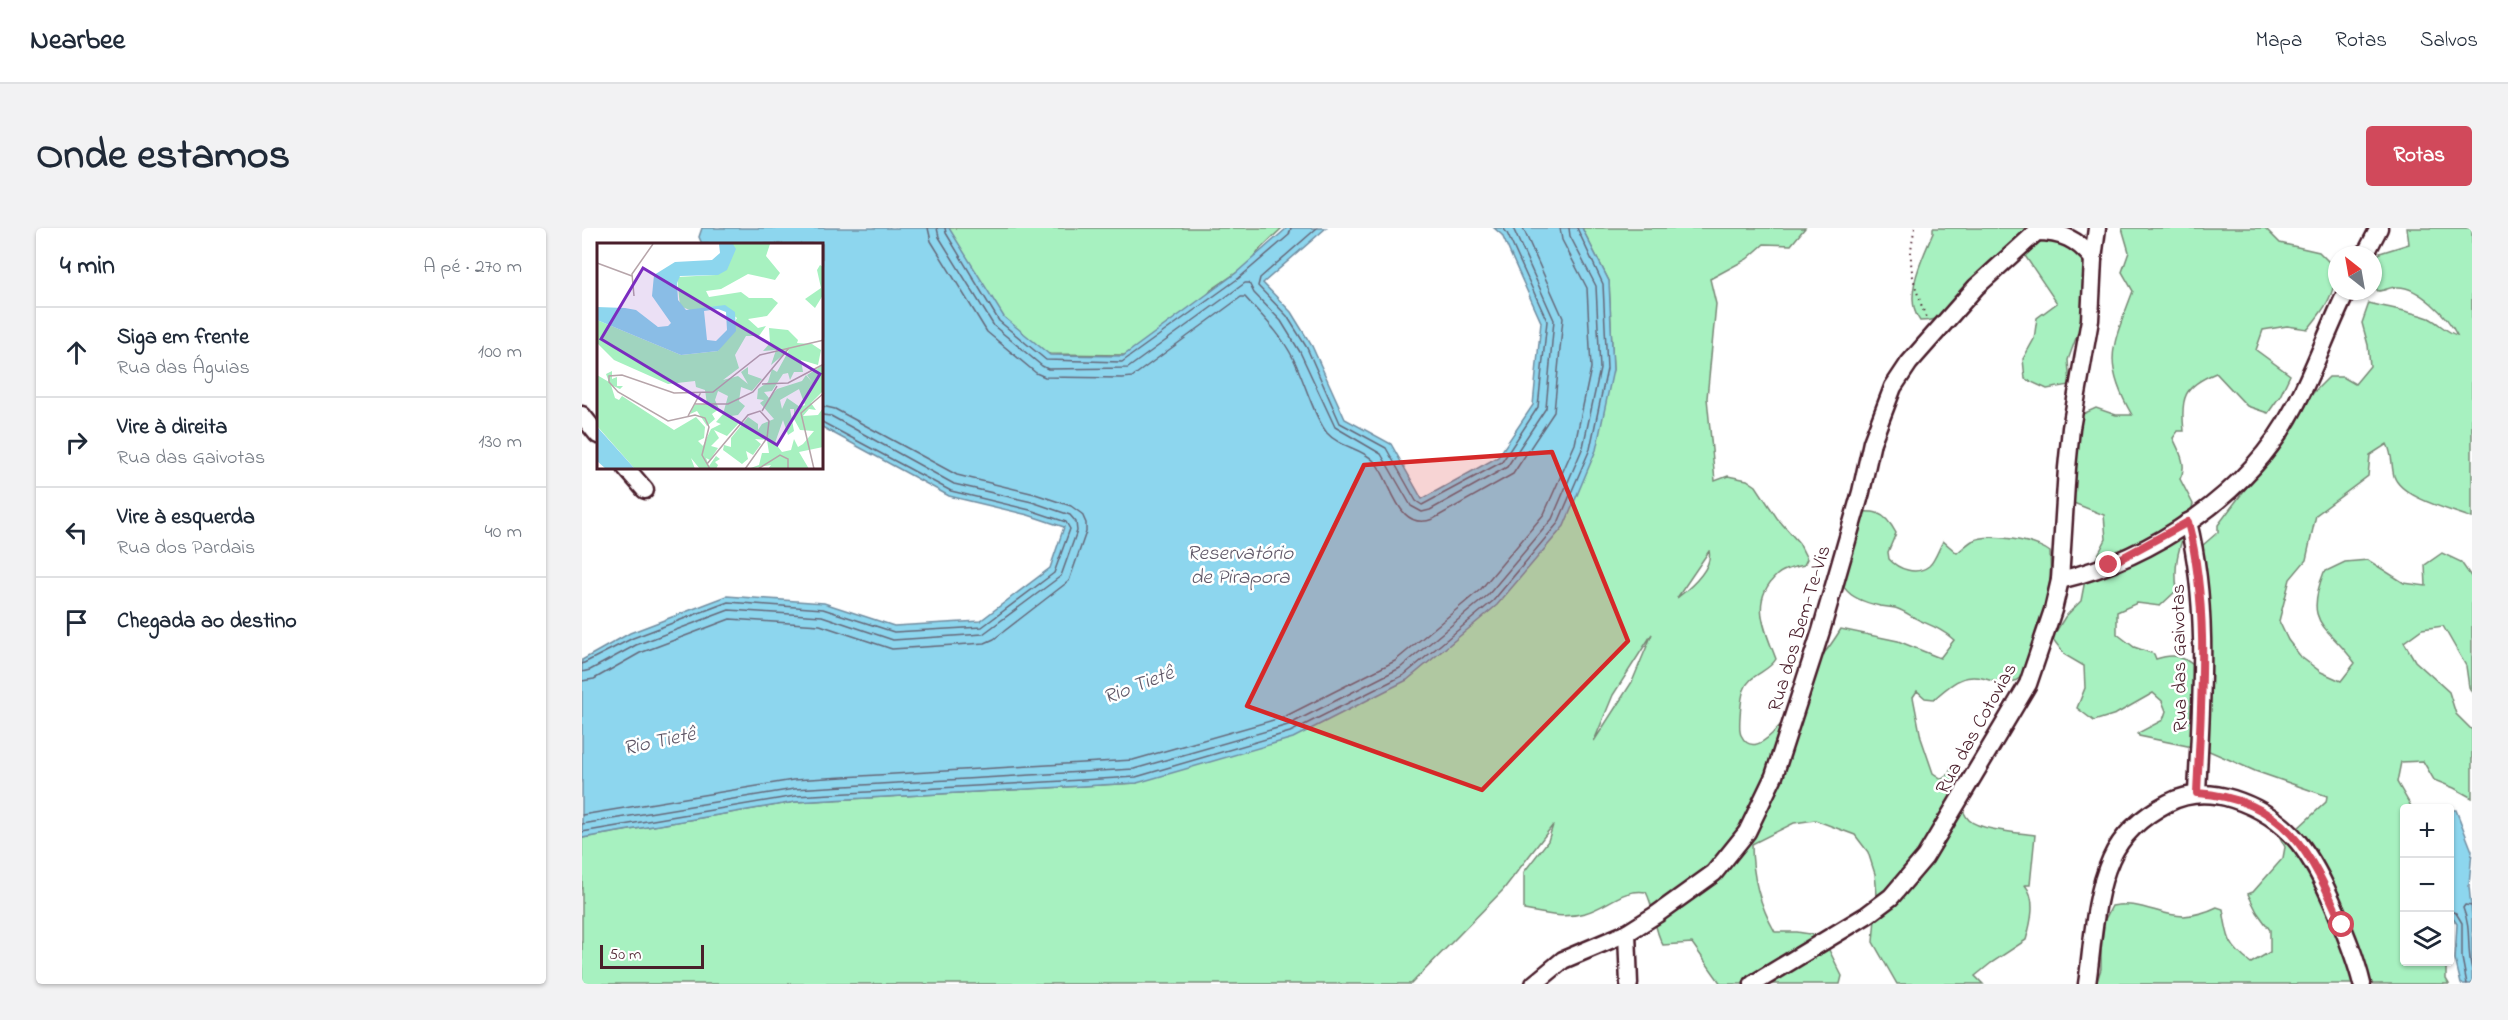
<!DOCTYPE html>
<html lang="pt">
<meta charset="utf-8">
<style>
:root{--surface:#fff;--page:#f2f2f3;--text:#1f2937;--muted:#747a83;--line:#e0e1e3;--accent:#d1495b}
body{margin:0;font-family:"Indie Flower",sans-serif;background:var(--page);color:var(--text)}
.controls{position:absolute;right:18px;bottom:18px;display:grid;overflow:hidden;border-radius:6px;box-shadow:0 2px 4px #0004}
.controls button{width:54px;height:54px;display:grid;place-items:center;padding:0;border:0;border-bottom:2px solid var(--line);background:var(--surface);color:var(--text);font:30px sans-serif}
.compass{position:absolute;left:1746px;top:18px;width:54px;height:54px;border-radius:50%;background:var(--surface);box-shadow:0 2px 4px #0004;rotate:329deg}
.scale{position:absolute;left:18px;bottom:15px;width:104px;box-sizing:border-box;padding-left:6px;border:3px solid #4a1f2b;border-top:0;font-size:16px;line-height:21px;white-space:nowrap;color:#4a1f2b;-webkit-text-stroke:4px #fff;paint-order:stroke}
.stop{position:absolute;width:18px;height:18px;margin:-14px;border:4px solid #d1495b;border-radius:50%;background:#fff}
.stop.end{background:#d1495b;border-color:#fff;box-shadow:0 2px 6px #0008}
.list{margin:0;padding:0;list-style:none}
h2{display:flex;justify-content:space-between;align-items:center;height:78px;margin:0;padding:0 24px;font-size:26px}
h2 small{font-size:20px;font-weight:400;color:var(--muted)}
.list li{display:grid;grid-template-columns:39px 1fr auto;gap:18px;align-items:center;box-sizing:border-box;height:90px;padding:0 24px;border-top:2px solid var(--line)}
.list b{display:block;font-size:22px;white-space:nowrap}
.list p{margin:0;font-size:20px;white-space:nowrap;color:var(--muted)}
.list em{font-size:20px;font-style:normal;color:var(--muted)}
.icon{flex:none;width:33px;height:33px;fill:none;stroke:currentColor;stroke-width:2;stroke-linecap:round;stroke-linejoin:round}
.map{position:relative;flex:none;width:1890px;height:756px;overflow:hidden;border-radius:6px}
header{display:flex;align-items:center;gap:36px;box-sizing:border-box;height:84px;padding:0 30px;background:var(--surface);border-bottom:2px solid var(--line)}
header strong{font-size:28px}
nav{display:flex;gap:33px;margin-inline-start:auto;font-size:21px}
.intro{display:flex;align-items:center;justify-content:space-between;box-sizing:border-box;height:144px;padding:0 36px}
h1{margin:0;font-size:42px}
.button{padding:15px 27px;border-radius:6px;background:var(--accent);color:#fff;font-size:21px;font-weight:700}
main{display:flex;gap:36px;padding:0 36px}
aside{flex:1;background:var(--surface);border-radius:6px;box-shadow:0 2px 4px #0004}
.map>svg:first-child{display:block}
.green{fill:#a7f1c0;stroke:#788876;stroke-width:1.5;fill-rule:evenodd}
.water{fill:#8dd6ee;stroke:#728da0;stroke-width:1.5}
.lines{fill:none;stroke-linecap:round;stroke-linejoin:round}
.shore{stroke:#656879;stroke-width:1.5}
.street-casing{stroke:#4a1f2b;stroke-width:21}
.path{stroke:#4a1f2b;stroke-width:2;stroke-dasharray:1.5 4.5;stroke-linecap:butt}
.street{stroke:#fff;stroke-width:16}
.route{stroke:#d1495b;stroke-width:8}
.marked{fill:#d62828;fill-opacity:0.2;stroke:#d62828;stroke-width:4.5;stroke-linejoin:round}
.labels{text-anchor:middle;stroke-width:5;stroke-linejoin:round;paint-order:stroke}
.street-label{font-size:20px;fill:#4a1f2b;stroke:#fff}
.water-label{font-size:21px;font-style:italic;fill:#5e5666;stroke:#fff}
.inset-road{fill:none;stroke:#b7a5aa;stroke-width:1.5}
.view{fill:#7b2cbf;fill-opacity:0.15;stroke:#7b2cbf;stroke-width:3}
.inset-edge{fill:none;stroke:#4a1f2b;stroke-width:3}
</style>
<header>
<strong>Nearbee</strong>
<nav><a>Mapa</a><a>Rotas</a><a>Salvos</a></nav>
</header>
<div class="intro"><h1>Onde estamos</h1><a class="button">Rotas</a></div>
<main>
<aside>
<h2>4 min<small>A pé · 270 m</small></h2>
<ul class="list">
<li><svg class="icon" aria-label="ahead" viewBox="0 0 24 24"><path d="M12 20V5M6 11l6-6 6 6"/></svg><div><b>Siga em frente</b><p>Rua das Águias</p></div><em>100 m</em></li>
<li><svg class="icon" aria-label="right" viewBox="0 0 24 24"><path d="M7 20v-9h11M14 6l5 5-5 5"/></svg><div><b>Vire à direita</b><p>Rua das Gaivotas</p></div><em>130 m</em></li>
<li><svg class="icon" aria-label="left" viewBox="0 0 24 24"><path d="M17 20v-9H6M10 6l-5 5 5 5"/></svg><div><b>Vire à esquerda</b><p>Rua dos Pardais</p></div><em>40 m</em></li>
<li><svg class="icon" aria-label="arrive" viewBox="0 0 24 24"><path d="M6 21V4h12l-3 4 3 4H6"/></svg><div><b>Chegada ao destino</b></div></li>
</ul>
</aside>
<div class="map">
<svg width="1890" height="756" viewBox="0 0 1890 756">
<rect width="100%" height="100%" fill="#fff"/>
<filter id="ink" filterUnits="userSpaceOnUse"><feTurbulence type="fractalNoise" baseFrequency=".0167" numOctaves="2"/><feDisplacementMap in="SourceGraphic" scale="12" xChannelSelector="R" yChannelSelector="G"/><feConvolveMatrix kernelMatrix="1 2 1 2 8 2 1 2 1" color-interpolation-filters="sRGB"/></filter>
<g filter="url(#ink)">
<!-- green -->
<g class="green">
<polygon points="345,0 700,0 679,20 667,36 629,62 616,82 584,110 542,127 468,126 437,121"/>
<path d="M1000 0H1223L1209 17 1182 16 1165 31 1128 51 1134 76 1125 170 1133 253 1146 248 1165 252 1174 258 1195 290 1217 315 1225 331 1222 337C1214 339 1201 341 1195 347 1167 373 1183 401 1194 431 1186 445 1168 445 1162 462 1159 469 1156 501 1159 507 1174 538 1208 485 1216 470 1220 462 1220 452 1225 444 1228 436 1238 431 1243 424 1249 417 1254 409 1259 401L1316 413 1358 430 1372 412C1361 402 1350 398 1337 392 1330 389 1324 384 1316 381 1311 379 1304 379 1298 378 1262 370 1256 359 1256 324 1257 309 1257 297 1267 285 1292 282 1302 282 1314 305L1306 324 1307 331C1316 341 1334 348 1347 338 1353 333 1357 320 1361 313L1375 325C1380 321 1385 316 1390 313 1407 304 1454 313 1468 324 1470 360 1464 419 1440 448 1436 452 1429 455 1424 458 1389 444 1381 445 1352 471L1343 470 1335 463 1331 469 1339 510 1351 545 1360 551 1367 546 1369 539 1374 542C1376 557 1376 581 1387 592 1397 602 1439 605 1453 607L1448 657H1443C1455 671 1449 695 1444 712L1409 735 1393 748 1401 756H1315L1291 714 1295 667 1293 646 1286 624 1273 607 1233 592 1212 595 1170 616C1170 648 1177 676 1193 704H1215L1240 708 1260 748 1258 756H1139L1110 715 1081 717C1071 700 1073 681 1064 664 1041 660 1025 679 1003 685 982 691 963 686 942 682V644L966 613 971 597 921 662 829 756H0V610L213 574 555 555 1031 142 1027 53ZM1127 323C1131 340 1108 360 1095 370ZM1070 406 1050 454 1012 513 1031 467Z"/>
<path d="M1351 0H1476L1501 26 1503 46 1500 68 1502 88 1486 132 1488 157 1465 161 1443 151 1441 131 1452 111 1455 90 1475 75 1433 13C1420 23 1407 32 1396 45 1376 68 1376 93 1338 93 1320 69 1341 29 1351 5Z"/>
<path d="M1540 0H1683L1698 15 1737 24 1755 42C1751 70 1743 80 1726 101L1705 98 1681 102 1674 122 1708 147 1698 168 1686 185 1665 178 1634 145C1602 158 1598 169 1602 203H1596L1591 210C1597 223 1606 237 1598 251L1611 276C1603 309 1590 326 1595 362L1578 378 1555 375 1535 384V406L1552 419 1572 426 1574 431C1593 425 1601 428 1615 440L1621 317 1636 304V297L1667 256 1679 233 1708 201 1731 165 1747 149H1761L1773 156 1788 138 1786 117 1780 95 1787 75C1807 80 1827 83 1847 90 1857 95 1864 104 1875 107 1866 89 1836 57 1814 59 1808 59 1802 63 1796 63L1791 57V32L1798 25 1827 16 1825 0H1890V290C1870 282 1819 270 1812 248 1809 237 1811 227 1805 216L1788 227 1786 248 1734 287 1724 332 1708 351 1697 393 1706 412 1719 429 1739 444 1759 453 1773 435C1745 396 1721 398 1742 344L1763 334 1786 332 1822 355 1844 358 1843 337 1860 325 1879 334 1890 350V465L1887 459 1884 438 1861 398 1840 401 1822 414 1833 433 1867 464 1874 486 1890 502V570L1872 560 1852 552 1841 533 1819 534 1815 554 1830 580H1822V734H1864V751L1867 756H1514L1519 741V699L1530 678C1559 672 1576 688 1602 688 1613 687 1625 684 1635 679L1641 681C1645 709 1646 718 1669 735L1688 724V702L1675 684 1666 666 1671 664 1701 630 1703 619 1689 593 1706 601 1716 600 1744 574 1745 568 1673 543 1625 522 1557 508 1556 505 1581 492 1584 483 1580 473 1571 465 1534 486 1512 493 1495 480 1503 460 1502 438 1483 427 1470 410 1483 389 1499 373 1503 352 1524 311 1522 287 1489 274 1494 189 1514 180 1534 187H1550C1519 133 1531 117 1551 63L1540 44 1547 24Z"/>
</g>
<!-- water -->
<g class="water">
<polygon points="120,0 367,0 422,89 468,127 541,128 654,45 705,0 744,0 681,55 709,84 730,118 763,191 809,216 840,271 916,229 951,177 959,94 920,7 912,0 1000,0 1027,53 1031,142 1014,222 982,298 915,377 825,452 711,510 555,555 213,574 0,610 0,432 48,405 145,368 242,375 312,398 398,393 468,340 482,299 446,287 367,268 240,199 240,16 120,16 117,9"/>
<polygon points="1868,582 1874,582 1890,623 1887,658 1890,689 1890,756 1879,756 1873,731 1875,696 1868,686 1869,649 1868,646"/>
</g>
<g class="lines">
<!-- shore -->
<g class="shore">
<path d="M346 0 349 13 405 104 454 145 463 149 540 150 550 149 659 69H663C681 89 699 106 711 130 722 151 731 187 745 205 757 219 780 220 792 233 810 251 814 305 851 291L931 246 972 184 981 90 941 0"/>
<polyline points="355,0 357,9 412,98 460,138 466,141 546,140 663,55 667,55 672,65 699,93 718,124 753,199 799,226 829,278 840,284 848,282 925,239 964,180 972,92 931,0"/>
<polyline points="363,0 364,5 417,93 464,132 540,134 657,50 707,7 709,0"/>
<polyline points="735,0 678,50 676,58 705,88 725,120 758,195 804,220 834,273 840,277 920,234 956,179 965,93 925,5 921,0"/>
<polyline points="0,436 51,410 146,374 241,381 312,404 400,399 472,345 488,301 484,294 448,282 369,263 240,194"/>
<polyline points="0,444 8,442 54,417 147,382 240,388 311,412 401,406 479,348 495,303 494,294 488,287 450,274 372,256 249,188 240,187"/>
<polyline points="0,453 12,451 58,425 148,391 238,397 310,421 403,415 412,411 487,353 504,304 504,295 500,286 489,278 453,266 375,247 253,181 240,178"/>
<polyline points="0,587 211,552 551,532 702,489 813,433 899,361 962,286 993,216 1009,140 1005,60 980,12 978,0"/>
<polyline points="0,596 212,561 552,541 706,497 818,440 906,367 970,291 1001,219 1018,141 1014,58 988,8 987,0"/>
<polyline points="0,604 213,568 554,549 708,504 822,447 911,373 976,295 1008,221 1025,141 1021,56 995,0"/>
<path d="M1890 678 1883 677 1881 680C1890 702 1884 718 1890 742"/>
<polyline points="1868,683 1874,685 1880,695 1880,730 1885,756"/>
</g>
<!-- street casing -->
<g class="street-casing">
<g id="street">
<path d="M1454 4C1480 4 1495 11 1511 31"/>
<polyline points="1783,27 1797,0"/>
<polyline points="0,187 16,207"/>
<polyline points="44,240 63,262"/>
<path d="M1606 294C1628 383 1619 476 1615 565"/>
<path d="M1478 352C1571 330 1667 266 1712 180 1732 143 1746 101 1765 63"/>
<polyline points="1045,705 1047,756"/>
<polyline points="952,756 981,732 1045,705 1075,686 1132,645 1165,604 1192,548 1239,403 1279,264 1290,214 1311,159 1327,135 1394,59 1459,0"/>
<polyline points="1171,756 1285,687 1309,669 1343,629 1446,456 1471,382 1478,352 1485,240 1489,200 1508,92 1511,31 1515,0"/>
<path d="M1505 756C1511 715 1512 669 1529 631 1540 606 1561 588 1586 575 1607 564 1628 564 1651 571 1710 590 1732 630 1754 683 1764 707 1774 731 1780 756"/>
</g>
</g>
<!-- path -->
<path class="path" d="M1333 0C1323 38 1333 58 1345 93"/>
<!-- street -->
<use href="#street" class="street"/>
</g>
</g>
<g class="lines" filter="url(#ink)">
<!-- route -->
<path class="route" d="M1527 337 1606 294C1628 383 1619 475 1615 565 1703 571 1729 624 1760 697"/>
</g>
<!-- marked area -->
<path class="marked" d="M970 224 1046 413 900 562 665 478 782 237Z"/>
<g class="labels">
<!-- street labels -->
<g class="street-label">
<text transform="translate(1216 400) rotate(-73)" y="7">Rua dos Bem-Te-Vis</text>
<text transform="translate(1596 430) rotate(-91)" y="7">Rua das Gaivotas</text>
<text transform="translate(1393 500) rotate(-61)" y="7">Rua das Cotovias</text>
</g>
<!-- water labels -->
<g class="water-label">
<text x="658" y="331">Reservatório<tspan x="658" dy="24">de Pirapora</tspan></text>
<text transform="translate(556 456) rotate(-21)" y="7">Rio Tietê</text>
<text transform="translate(77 512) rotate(-12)" y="7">Rio Tietê</text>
</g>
</g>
<!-- overview -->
<g transform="translate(15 15)">
<rect width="226" height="226" fill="#fff"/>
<path d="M130 1H173L169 13 183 30 178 37 151 31 124 46 109 48 112 54 144 49 152 55H175L181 60 170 73 151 76 161 85 169 83 162 93H149L138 112 142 125 126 137 141 133 151 141 144 129 151 124V131L165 136 155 148 144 144 142 158 148 163 141 172 134 173 142 180 130 193 117 187 122 195 114 203 121 205 113 217 109 215 112 223 119 213 123 216 118 219 121 222 119 226H103L94 215 98 226H38L0 183V132L12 139 9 131 15 128V136L20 134V143H26L23 146 14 142 18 155 22 157 25 153 77 187 99 174 108 184 107 195 101 198 106 203 114 186 124 181 119 179 126 171 131 153 121 148 118 157 122 166 115 171 118 176 110 183 100 168 93 171 97 162 110 161 108 147 99 144 98 138 71 141 17 117 0 100V77L84 112 121 108 140 75 126 64 95 68 83 63 80 34 119 32ZM223 22 226 24V52L218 65 208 56 224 45 220 27ZM172 85 191 87 201 97 200 100 215 101 224 107 221 122 204 117 206 129H197L193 137 191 130 186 131 175 148 167 149 172 155 180 146 205 138 209 132 215 139 210 132 226 122V148L214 160 219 167 212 166 206 173 221 172 226 165V204L202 209 212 226H171L174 222 151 226 162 222 165 210H172L170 197 158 196 164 201 156 212 149 208 151 216 145 221 126 207 127 202 134 204V195L151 174 161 181V187L165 181 177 176 163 160 167 157 160 156 161 146 171 139 175 126 180 129 192 107 174 122 179 107 166 108 173 100ZM202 146 208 162 203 164 190 155 185 166 183 157ZM193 166H197V176L203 187 217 188 206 201 201 204 197 196 194 207 185 209 178 200 186 177 191 192 197 188Z" fill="#a7f1c0" fill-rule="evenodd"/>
<path d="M122 1H136L139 6 130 27 121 32 83 33 80 40 81 57 89 67 128 62 138 69 139 88 121 108 84 112 0 77V64L28 65 39 67 61 84 71 83 74 80 55 53 57 32 78 19 115 17 123 10ZM121 66 129 69 130 87 119 98 110 97 107 68ZM0 183 2 186 38 226H9L0 218Z" fill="#8dd6ee" fill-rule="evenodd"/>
<path class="inset-road" d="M0 20 35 33M37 53 35 31 56 1M165 141 191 140 227 121M98 161H131L156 149 192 105M165 168 180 143M91 173 104 149M110 221 151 172 163 168 172 178 170 195 148 226M113 226 105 212 112 184 108 175 98 172 71 178 21 149 12 139V133L25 132 77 150 116 149 163 112 227 97M161 226 183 212 191 216V226M217 226 204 170 227 150"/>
<path class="view" d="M46 25 223 131 180 202 4 96Z"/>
<rect width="226" height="226" class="inset-edge"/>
</g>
</svg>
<div class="controls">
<button>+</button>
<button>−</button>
<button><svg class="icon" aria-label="layers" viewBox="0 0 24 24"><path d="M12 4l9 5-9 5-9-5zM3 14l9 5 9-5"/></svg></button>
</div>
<svg class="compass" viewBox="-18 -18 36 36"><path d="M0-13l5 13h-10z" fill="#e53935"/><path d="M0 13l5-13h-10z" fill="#747a83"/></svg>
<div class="scale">50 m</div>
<div class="stop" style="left:1760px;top:697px"></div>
<div class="stop end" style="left:1527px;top:337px"></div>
</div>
</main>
